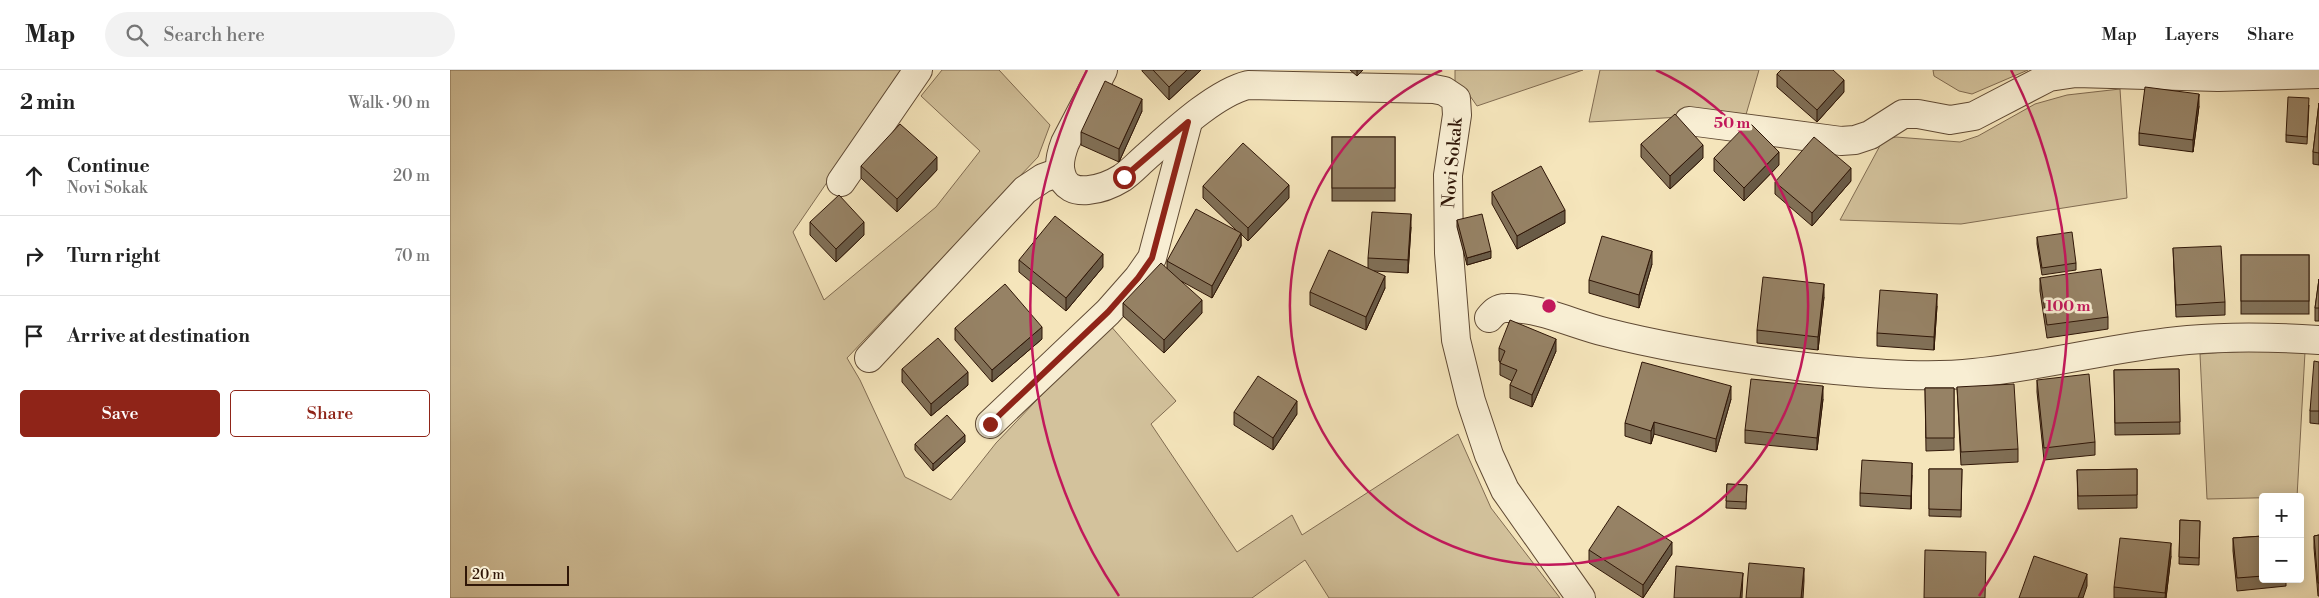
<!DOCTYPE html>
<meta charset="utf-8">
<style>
:root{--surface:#fff;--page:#f2f2f2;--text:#222;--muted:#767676;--line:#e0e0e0;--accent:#8f2418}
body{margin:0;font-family:"Libre Bodoni",serif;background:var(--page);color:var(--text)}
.controls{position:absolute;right:15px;bottom:15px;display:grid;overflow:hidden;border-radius:5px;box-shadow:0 2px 12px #0003}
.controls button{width:45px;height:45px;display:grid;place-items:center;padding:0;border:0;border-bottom:1px solid var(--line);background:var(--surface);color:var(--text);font:25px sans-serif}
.scale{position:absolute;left:15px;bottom:12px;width:104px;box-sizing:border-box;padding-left:5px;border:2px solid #2f1607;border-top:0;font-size:14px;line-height:18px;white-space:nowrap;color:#2f1607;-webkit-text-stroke:4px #f8eed3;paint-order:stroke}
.stop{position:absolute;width:15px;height:15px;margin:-11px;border:4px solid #8f2418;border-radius:50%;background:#fff}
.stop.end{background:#8f2418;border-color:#fff;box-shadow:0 1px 5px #0008}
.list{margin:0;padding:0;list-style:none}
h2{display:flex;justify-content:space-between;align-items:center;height:65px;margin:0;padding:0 20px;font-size:21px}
h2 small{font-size:16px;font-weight:400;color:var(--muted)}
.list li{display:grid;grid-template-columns:32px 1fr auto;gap:15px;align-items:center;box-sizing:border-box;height:80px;padding:0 20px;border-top:1px solid var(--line)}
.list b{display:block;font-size:19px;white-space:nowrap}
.list p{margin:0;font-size:16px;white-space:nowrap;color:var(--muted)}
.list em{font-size:16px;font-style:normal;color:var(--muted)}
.actions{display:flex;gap:10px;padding:15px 20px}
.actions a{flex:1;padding:11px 0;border:1px solid var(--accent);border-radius:5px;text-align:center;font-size:18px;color:var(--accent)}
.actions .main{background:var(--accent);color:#fff}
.icon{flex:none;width:28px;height:28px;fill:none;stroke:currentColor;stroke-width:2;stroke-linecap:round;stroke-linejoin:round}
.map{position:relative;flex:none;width:1869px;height:528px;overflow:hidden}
header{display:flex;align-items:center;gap:30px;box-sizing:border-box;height:70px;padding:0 25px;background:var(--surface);border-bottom:1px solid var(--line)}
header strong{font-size:24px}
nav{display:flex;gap:28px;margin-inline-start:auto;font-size:18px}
.search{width:350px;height:45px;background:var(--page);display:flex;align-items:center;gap:12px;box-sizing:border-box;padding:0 18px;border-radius:28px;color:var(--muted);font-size:19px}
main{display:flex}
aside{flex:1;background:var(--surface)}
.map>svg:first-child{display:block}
.green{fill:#d3c29c;stroke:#816c52}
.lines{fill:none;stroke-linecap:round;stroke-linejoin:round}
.minor-casing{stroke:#604a34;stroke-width:30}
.minor{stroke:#f8eed3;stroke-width:28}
.wall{fill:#817057;stroke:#2f1607}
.shaded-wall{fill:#695b47;stroke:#2f1607}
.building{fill:#968265;stroke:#2f1607}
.route{stroke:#8f2418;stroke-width:6}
.ring{fill:none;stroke:#c2185b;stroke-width:2.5}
.labels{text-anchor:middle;stroke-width:5;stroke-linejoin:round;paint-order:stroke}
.street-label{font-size:18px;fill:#2f1607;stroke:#f8eed3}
.centre{fill:#c2185b;stroke:#f8eed3;stroke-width:2.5}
.ring-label{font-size:15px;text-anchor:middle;font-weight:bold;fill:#c2185b;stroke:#f8eed3;stroke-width:5;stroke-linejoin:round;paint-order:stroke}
</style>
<header>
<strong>Map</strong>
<div class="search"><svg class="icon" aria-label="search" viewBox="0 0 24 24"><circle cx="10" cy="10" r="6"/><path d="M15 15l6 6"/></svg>Search here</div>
<nav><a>Map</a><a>Layers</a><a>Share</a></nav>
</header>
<main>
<aside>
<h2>2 min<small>Walk · 90 m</small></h2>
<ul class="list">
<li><svg class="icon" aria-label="ahead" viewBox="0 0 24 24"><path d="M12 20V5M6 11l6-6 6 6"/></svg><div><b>Continue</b><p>Novi Sokak</p></div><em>20 m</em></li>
<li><svg class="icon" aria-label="right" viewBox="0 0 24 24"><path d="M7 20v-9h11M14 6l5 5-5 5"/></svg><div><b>Turn right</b></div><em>70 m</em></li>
<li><svg class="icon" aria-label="arrive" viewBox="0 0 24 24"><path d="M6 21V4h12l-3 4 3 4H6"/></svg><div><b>Arrive at destination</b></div></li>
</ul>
<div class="actions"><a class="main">Save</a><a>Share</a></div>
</aside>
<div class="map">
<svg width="1869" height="528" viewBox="0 0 1869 528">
<rect width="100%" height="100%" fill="#f5e5bb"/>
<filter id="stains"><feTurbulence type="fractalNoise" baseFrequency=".004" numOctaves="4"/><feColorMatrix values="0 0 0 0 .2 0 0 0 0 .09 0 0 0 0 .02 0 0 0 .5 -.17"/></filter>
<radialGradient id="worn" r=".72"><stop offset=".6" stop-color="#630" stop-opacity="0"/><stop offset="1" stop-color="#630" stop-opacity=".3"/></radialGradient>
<!-- green -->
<g class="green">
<polygon points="0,0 454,0 343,162 374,230 486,137 530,81 471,26 492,0 549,0 600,55 588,87 397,288 410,310 455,407 501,430 546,373 659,254 726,331 701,354 787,482 842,445 852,465 1008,364 1041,438 1110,528 879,528 855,490 802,528 0,528"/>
<polygon points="1005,0 1133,0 1027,36 1018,23 1005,13"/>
<polygon points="1150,0 1309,0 1295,48 1232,47 1139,52"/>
<polygon points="1483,0 1578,0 1522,24 1509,21 1484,6"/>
<polygon points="1670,19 1677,128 1511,154 1390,150 1433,70 1446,67 1510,72 1528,66 1585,34 1617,25"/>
<polygon points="1798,281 1855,282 1847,427 1757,429 1750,284"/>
</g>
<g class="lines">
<!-- minor casing -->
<g class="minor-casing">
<g id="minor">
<path d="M653 0 615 73C612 81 608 93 611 103 617 132 656 118 672 108 681 102 688 94 696 87 722 64 765 23 798 15L984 19 994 21 1006 29 1007 45 998 105 999 183 1006 270 1021 331 1039 385 1055 420 1131 528"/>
<polyline points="1239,51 1391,71 1405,70 1420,65 1453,44 1468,44 1500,50 1524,46 1599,7 1626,3 1768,7 1869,4"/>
<polyline points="391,112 468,0"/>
<path d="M1039 248C1044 242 1048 238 1056 238 1089 237 1123 254 1155 262 1217 278 1283 288 1347 296 1401 302 1471 309 1524 303 1596 296 1666 276 1738 270 1782 266 1825 267 1869 270"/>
<polyline points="419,288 575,120 593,108 610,102"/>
<polyline points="540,354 658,242 688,208 702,188 738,52"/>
</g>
</g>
<!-- minor -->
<use href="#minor" class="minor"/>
</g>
<!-- wall -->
<g class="wall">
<polygon points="692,0 751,0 719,30 692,1"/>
<polygon points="900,0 913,0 907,6"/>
<polygon points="1327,4 1394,22 1367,52 1327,17"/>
<polygon points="1869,33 1869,95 1863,94 1863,82"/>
<polygon points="1859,35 1857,74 1836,72 1836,65"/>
<polygon points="1749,36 1743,82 1689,75 1689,63"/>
<polygon points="692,41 669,92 631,75 631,62"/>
<rect x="882" y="67" width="63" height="64"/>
<polygon points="1191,74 1253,88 1220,119 1191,87"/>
<polygon points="1264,88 1329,95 1294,131 1264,101"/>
<polygon points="411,96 487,100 447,142 411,108"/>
<polygon points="1401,111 1362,156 1325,124 1325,112"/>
<polygon points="753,116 839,128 798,171 791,164 791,176 762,228 731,211 752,243 714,283 673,246 673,233 717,199 717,191 788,162 753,128"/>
<polygon points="1042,122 1115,153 1067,179 1042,134"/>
<polygon points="1007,150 1041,188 1017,195 1007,157"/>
<polygon points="360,152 414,165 386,192 360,165"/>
<polygon points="961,157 958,203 924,201 935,218 916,260 860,235 860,222 918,198 918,188"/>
<polygon points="1587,167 1626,193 1626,200 1592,205 1587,174"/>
<polygon points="1723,178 1775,232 1775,245 1726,247"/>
<rect x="1791" y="185" width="68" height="59"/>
<polygon points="569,190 653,197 616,241 569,202"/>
<polygon points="1202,194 1189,238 1139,223 1139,210"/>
<polygon points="1590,208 1658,247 1658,259 1597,268 1590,221"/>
<polygon points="1869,209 1869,251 1865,251 1865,238"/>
<polygon points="1374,227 1368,280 1307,273 1307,260"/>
<polygon points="1487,236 1484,280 1427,276 1427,263"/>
<polygon points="505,258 592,269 542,312 505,270"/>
<polygon points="1049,278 1106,281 1082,337 1060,328 1060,315 1062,311 1050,305 1050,292 1049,291"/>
<polygon points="1869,292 1869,354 1860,353 1860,341"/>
<polygon points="452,299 518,315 481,346 452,312"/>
<polygon points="1729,299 1730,364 1665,365 1664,300"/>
<polygon points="1587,310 1645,372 1645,385 1594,390 1587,322"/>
<polygon points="1507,317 1568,379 1568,392 1511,395"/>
<polygon points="1475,318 1504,318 1504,380 1476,381"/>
<polygon points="1281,329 1266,382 1204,364 1201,374 1175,366 1175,353"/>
<polygon points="1373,329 1367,380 1295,373 1295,360"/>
<polygon points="784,342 847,344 823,380 784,355"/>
<polygon points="515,372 483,401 465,380 465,374"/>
<polygon points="1479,399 1512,399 1511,447 1479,446"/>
<polygon points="1687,399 1687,438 1628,439 1627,400"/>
<polygon points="1462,405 1461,439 1410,436 1410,423"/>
<polygon points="1277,414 1297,415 1296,439 1276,438"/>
<polygon points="1730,450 1750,451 1749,495 1729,494"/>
<polygon points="1869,465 1869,526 1868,526 1864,478 1864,466"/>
<polygon points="1813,466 1813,509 1836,509 1836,516 1787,521 1783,481 1783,468"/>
<polygon points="1139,480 1222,484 1193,528 1139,493"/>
<polygon points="1721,486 1716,528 1664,528 1664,517"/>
</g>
<!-- shaded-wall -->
<g class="shaded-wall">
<polygon points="737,0 751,0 719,30 719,17"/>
<polygon points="907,0 913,0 907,6"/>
<polygon points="1394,10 1394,22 1367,52 1367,40"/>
<polygon points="1749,24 1749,36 1743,82 1743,70"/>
<polygon points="692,29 692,41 669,92 669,79"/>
<polygon points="1253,75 1253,88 1220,119 1220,106"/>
<polygon points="1329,82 1329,95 1294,131 1294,118"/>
<polygon points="487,87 487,100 447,142 447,129"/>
<polygon points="1401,98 1401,111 1362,156 1362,143"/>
<polygon points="839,115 839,128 798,171 798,158"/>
<polygon points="1115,140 1115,153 1067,179 1067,166"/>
<polygon points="961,144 961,157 958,203 958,190"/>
<polygon points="414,152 414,165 386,192 386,179"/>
<polygon points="791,163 791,176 762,228 762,216"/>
<polygon points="1041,181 1041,188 1017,195 1017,188"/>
<polygon points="1202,181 1202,194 1189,238 1189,225"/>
<polygon points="653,184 653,197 616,241 616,228"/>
<polygon points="935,206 935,218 916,260 916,247"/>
<polygon points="1374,214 1374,227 1368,280 1368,267"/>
<polygon points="1487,224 1487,236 1484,280 1484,267"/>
<polygon points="752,230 752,243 714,283 714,270"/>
<polygon points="592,257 592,269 542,312 542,300"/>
<polygon points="1106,269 1106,281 1082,337 1082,325"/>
<polygon points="518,302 518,315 481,346 481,334"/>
<polygon points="1281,316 1281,329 1266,382 1266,369"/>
<polygon points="1373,316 1373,329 1367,380 1367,368"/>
<polygon points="847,331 847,344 823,380 823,368"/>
<polygon points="1204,352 1204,364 1201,374 1201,361"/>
<polygon points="515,365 515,372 483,401 483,394"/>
<polygon points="1462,393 1462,405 1461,439 1461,426"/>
<polygon points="1222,472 1222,484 1193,528 1193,515"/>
<polygon points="1721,473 1721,486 1716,528 1715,528"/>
<polygon points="1354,498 1354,511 1353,528 1351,528"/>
<polygon points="1293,503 1292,528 1290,528"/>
<polygon points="1637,504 1637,516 1633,528 1628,528"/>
</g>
<!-- building -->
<g class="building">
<polygon points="703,0 737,0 719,17"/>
<polygon points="1331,0 1383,0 1394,10 1367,40 1327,4"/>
<polygon points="655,11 692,29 669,79 631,62"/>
<polygon points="1695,17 1749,24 1743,70 1689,63"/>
<polygon points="1838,27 1859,28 1857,67 1836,65"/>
<polygon points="1869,33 1869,83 1863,82"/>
<polygon points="1225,44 1253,75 1220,106 1191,74"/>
<polygon points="1299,52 1329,82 1294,118 1264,88"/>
<polygon points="450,54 487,87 447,129 411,96"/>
<rect x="882" y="67" width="63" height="51"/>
<polygon points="1364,67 1401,98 1362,143 1325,112"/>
<polygon points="793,73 839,115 798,158 753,116"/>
<polygon points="1091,96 1115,140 1067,166 1042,122"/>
<polygon points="389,125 414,152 386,179 360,152"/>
<polygon points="746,139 791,163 762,216 717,191"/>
<polygon points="922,142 961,144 958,190 918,188"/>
<polygon points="1032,144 1041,181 1017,188 1007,150"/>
<polygon points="605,146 653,184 616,228 569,190"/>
<polygon points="1622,162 1626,193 1592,198 1587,167"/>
<polygon points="1152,166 1202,181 1189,225 1139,210"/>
<polygon points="1771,176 1775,232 1726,235 1723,178"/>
<polygon points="879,180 935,206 916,247 860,222"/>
<rect x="1791" y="185" width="68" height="46"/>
<polygon points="711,193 752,230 714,270 673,233"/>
<polygon points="1651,199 1658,247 1597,255 1590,208"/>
<polygon points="1313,207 1374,214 1368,267 1307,260"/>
<polygon points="1869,209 1869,238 1865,238"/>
<polygon points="555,214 592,257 542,300 505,258"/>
<polygon points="1430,220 1487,224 1484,267 1427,263"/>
<polygon points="1060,250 1106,269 1082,325 1060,315 1067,300 1050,293 1055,281 1049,278"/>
<polygon points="488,268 518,302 481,334 452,299"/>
<polygon points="1864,291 1869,292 1869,341 1860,341"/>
<polygon points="1192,292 1281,316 1266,369 1204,352 1201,361 1175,353"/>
<polygon points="1729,299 1730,352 1665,353 1664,300"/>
<polygon points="1639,304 1645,372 1594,378 1587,310"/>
<polygon points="808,306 847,331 823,368 784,342"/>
<polygon points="1301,309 1373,316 1367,368 1295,360"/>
<polygon points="1564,314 1568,379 1511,382 1507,317"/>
<polygon points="1475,318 1504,318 1504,368 1476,368"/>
<polygon points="497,345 515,365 483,394 465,374"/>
<polygon points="1412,390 1462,393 1461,426 1410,423"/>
<polygon points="1479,399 1512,399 1511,440 1479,439"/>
<polygon points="1687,399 1687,425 1628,426 1627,400"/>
<polygon points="1277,414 1297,415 1296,432 1276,431"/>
<polygon points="1168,436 1222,472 1193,515 1139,480"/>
<polygon points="1730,450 1750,451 1749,488 1729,487"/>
<polygon points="1869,465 1869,513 1868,513 1864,466"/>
<polygon points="1813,466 1813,506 1787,508 1783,468"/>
<polygon points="1670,468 1721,473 1715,523 1664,517"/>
<polygon points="1475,480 1536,482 1535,528 1474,528"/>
<polygon points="1584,486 1637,504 1628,528 1569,528"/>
<polygon points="1299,493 1354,498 1351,528 1296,528"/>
<polygon points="1226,496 1293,503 1290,528 1224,528"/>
</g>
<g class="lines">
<!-- route -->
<polyline class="route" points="540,354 658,242 688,208 702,188 738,52 674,107"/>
</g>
<!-- distance rings -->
<g class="ring">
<path d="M1206 0A259 259 0 1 1 992 0"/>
<path d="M669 526A519 519 0 0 1 637 0M1561 0A519 519 0 0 1 1529 526"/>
</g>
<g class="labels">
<!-- street labels -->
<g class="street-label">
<text transform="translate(1002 93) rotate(-85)" y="6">Novi Sokak</text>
</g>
</g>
<circle cx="1099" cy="236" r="8" class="centre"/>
<g class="ring-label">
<text x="1282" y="58">50 m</text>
<text x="1618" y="241">100 m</text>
</g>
<rect width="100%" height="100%" filter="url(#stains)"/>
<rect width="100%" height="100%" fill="url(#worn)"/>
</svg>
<div class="controls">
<button>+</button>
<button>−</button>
</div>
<div class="scale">20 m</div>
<div class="stop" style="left:674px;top:107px"></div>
<div class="stop end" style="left:540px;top:354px"></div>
</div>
</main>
